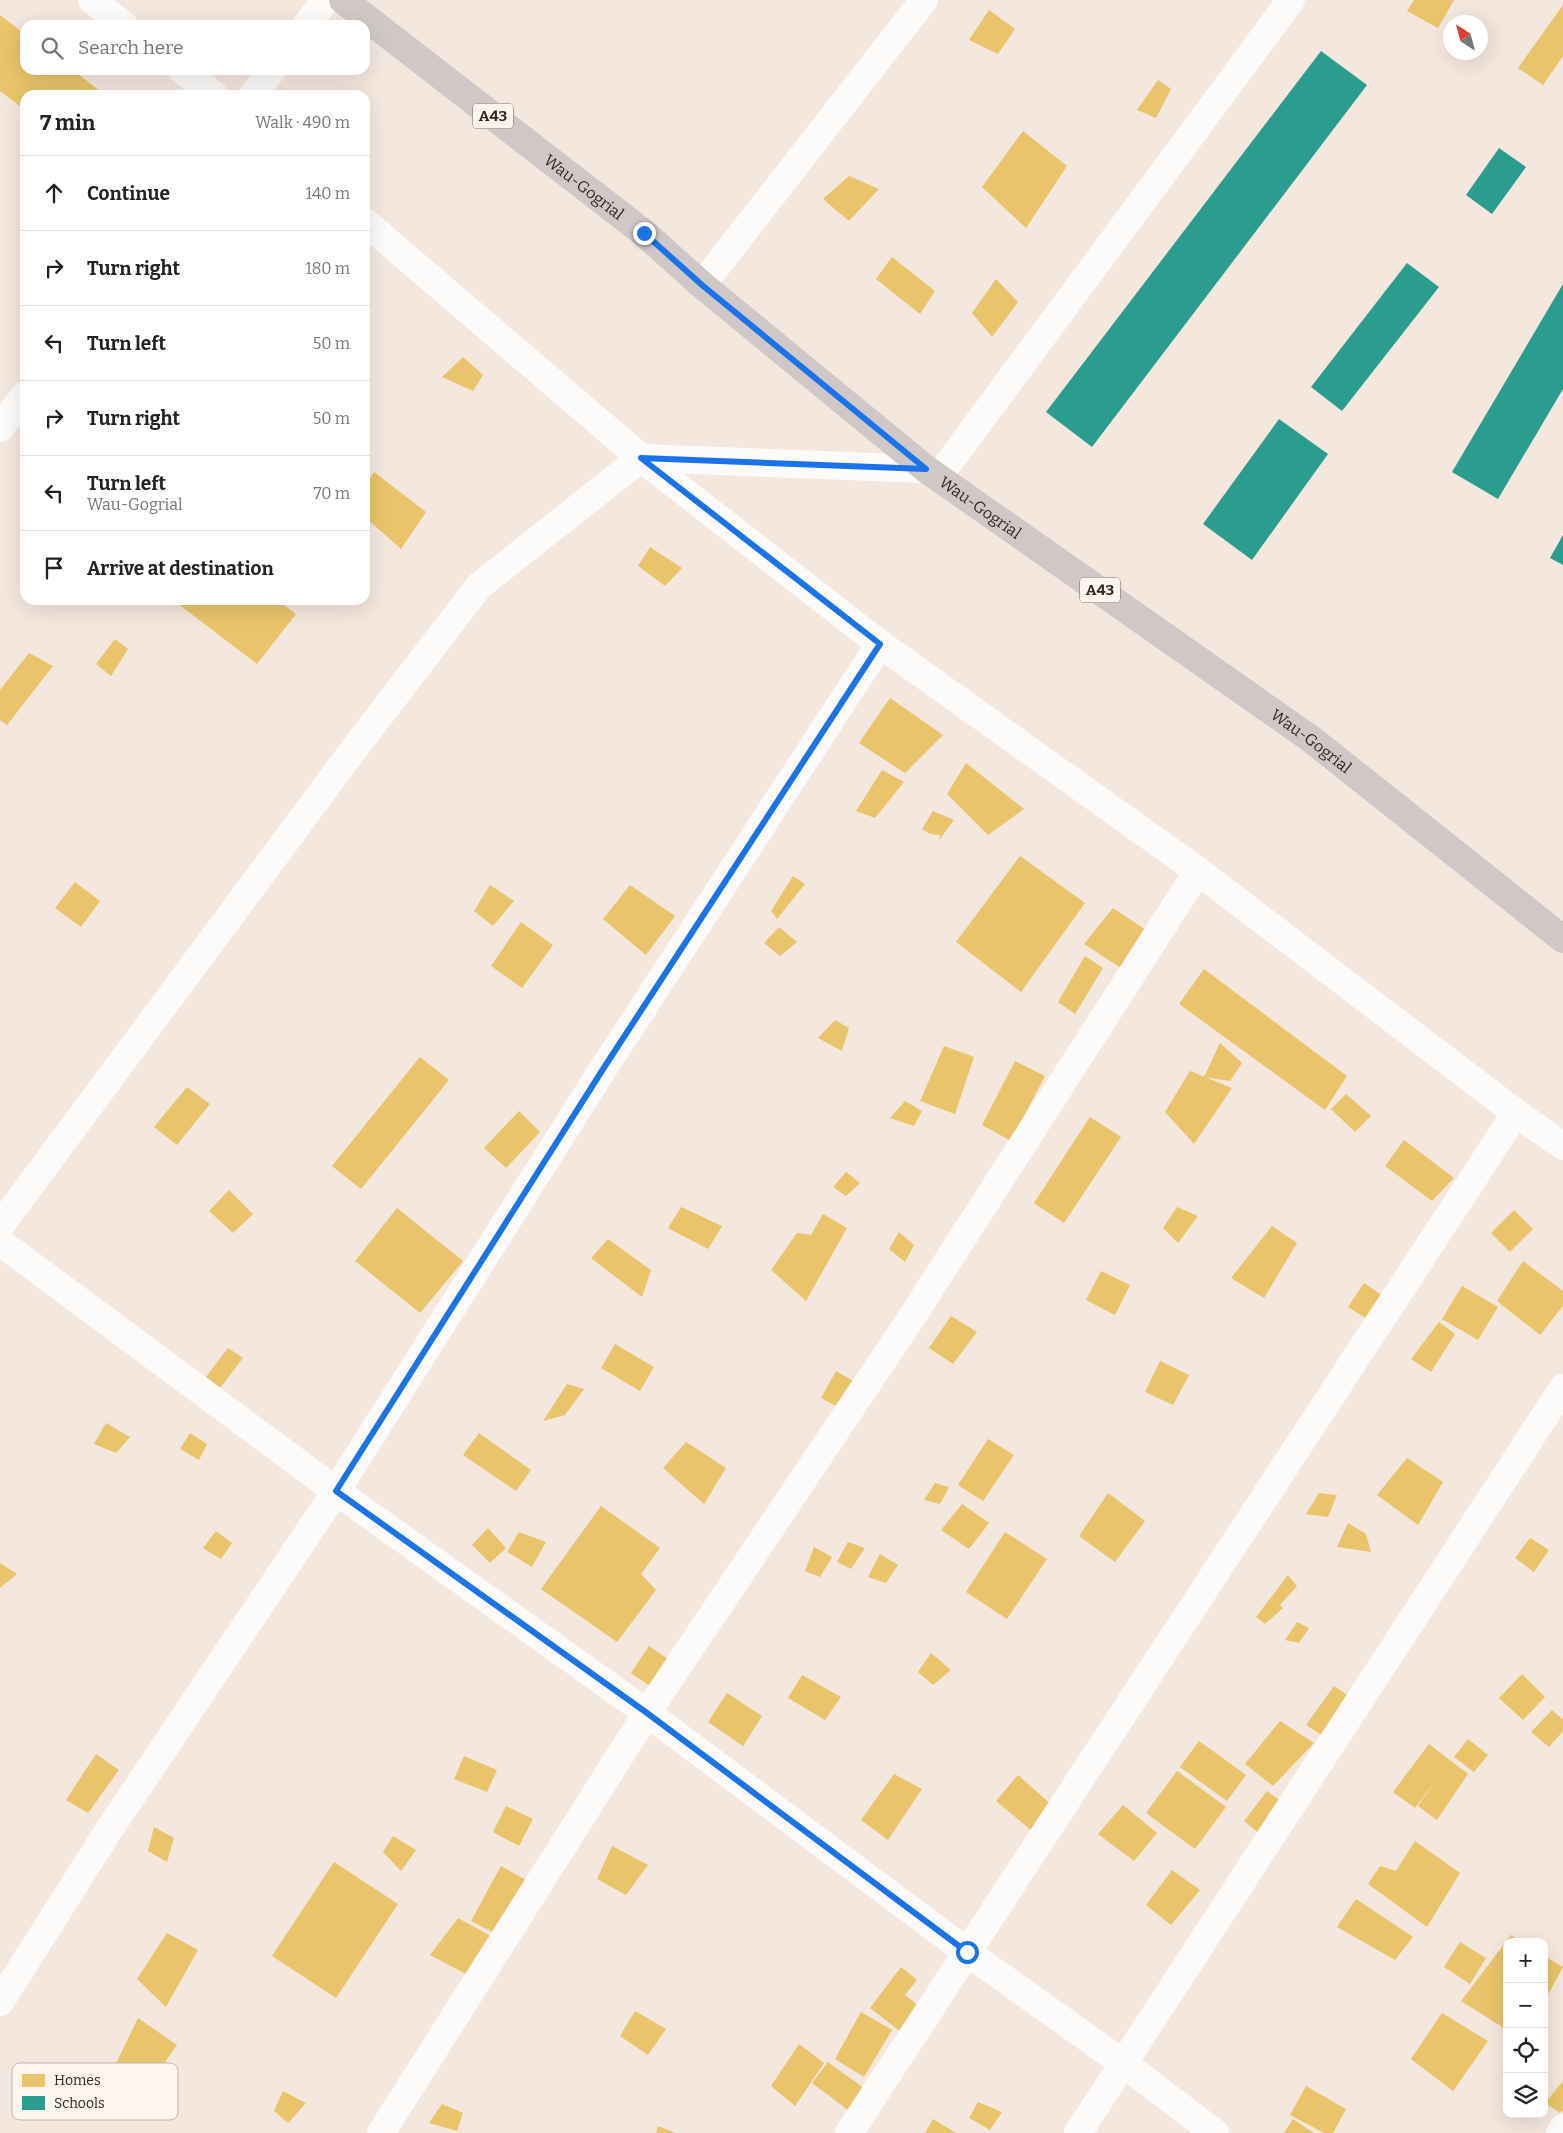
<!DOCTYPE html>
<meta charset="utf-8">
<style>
:root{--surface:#fff;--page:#f6f6f6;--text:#222;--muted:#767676;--line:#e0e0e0}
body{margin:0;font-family:Bitter,serif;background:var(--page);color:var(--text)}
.controls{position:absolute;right:15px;bottom:15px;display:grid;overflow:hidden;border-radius:10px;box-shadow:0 5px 20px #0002}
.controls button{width:45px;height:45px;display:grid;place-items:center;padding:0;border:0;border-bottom:1px solid var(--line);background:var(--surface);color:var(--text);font:25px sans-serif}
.compass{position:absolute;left:1443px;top:15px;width:45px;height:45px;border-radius:50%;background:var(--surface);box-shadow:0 5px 20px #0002;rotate:324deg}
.stop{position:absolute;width:15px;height:15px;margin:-11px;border:4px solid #1a73e8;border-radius:50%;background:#fff}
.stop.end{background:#1a73e8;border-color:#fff;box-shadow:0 1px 5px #0008}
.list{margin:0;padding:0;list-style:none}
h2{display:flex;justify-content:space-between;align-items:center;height:65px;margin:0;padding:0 20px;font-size:21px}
h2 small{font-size:16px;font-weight:400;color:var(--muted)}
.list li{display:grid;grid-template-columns:32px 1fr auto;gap:15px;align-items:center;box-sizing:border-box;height:75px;padding:0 20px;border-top:1px solid var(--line)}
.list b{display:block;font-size:19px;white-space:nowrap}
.list p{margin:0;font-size:16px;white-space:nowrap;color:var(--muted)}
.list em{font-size:16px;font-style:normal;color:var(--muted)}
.icon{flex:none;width:28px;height:28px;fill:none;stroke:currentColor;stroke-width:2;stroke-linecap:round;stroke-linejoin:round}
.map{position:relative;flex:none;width:1563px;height:2133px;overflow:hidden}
.search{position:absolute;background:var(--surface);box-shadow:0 5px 20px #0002;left:20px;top:20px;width:350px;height:55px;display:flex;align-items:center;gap:12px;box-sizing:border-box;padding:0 18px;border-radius:15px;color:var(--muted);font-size:19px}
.panel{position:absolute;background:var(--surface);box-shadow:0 5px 20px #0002;left:20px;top:90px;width:350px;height:515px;border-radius:15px}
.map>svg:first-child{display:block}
.homes{fill:#e9c46a}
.schools{fill:#2a9d8f}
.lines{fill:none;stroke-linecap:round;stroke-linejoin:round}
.minor{stroke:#fdfbfa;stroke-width:28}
.major{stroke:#cfc8c7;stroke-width:28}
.route{stroke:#1a73e8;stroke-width:6}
.labels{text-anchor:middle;stroke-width:5;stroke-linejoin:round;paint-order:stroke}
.shield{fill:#fff5ef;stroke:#6e6560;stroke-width:1}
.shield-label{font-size:15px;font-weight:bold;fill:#302722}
.street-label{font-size:16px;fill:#302722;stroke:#fff5ef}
.key{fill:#fff5ef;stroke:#c1b7b2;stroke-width:1}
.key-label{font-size:14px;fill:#302722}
</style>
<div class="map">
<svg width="1563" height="2133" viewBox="0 0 1563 2133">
<rect width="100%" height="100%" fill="#f4e7de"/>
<!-- homes -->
<g class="homes">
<polygon points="1414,0 1454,0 1438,28 1407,11"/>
<polygon points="1563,5 1563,56 1543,85 1518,68"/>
<polygon points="989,10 1015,29 998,54 969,40"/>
<polygon points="0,15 25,34 25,70 73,70 105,95 25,95 25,110 0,91"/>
<polygon points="1158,80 1171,89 1156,118 1137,110"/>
<polygon points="1023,131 1067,166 1026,228 982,187"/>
<polygon points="849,176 879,189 849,221 823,199"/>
<polygon points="892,257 935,291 920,314 876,279"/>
<polygon points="996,279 1018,302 992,337 972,313"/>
<polygon points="463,357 483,375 473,391 442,377"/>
<polygon points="374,472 426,512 401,549 365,517 365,487"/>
<polygon points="650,547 682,568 665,586 638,566"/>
<polygon points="173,600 277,600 296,614 257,664"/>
<polygon points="115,639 128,649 111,676 96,664"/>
<polygon points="29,653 53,666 7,725 0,720 0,690"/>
<polygon points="890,698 943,735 905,773 859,743"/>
<polygon points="966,763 1024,809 988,835 947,794"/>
<polygon points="882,770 904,782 875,818 856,811"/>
<polygon points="933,811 954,820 939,840 940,835 930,834 922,829"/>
<polygon points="1020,856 1085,903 1021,992 956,942"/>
<polygon points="793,876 805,884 777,919 771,911"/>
<polygon points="75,882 100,901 81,927 55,908"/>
<polygon points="490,885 514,901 493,926 474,911"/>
<polygon points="630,885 675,916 646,955 603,919"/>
<polygon points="1113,908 1149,932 1124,970 1084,944"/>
<polygon points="521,922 553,945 522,988 491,966"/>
<polygon points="779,927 797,942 780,956 764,943"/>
<polygon points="1085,956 1103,968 1075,1014 1058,1002"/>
<polygon points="1204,969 1347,1076 1325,1110 1179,1004"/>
<polygon points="835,1020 849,1028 842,1051 818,1038"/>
<polygon points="1220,1043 1242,1063 1230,1081 1204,1077"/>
<polygon points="944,1046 974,1057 955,1114 920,1101"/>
<polygon points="420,1057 449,1080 361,1189 332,1166"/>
<polygon points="1015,1061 1045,1076 1011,1141 982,1125"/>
<polygon points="1190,1071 1232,1088 1194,1144 1165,1112"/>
<polygon points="187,1087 210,1104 177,1145 154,1127"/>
<polygon points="1346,1094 1371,1116 1355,1132 1331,1109"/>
<polygon points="905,1101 922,1111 914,1126 890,1118"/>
<polygon points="519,1111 540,1132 506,1168 484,1148"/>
<polygon points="1090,1117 1121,1137 1064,1223 1034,1203"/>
<polygon points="1404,1140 1454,1178 1432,1201 1385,1166"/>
<polygon points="846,1172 860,1183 846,1196 833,1187"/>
<polygon points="229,1190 253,1214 233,1233 209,1211"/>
<polygon points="681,1207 722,1226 708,1249 668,1228"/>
<polygon points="1177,1207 1198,1216 1178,1243 1163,1228"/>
<polygon points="397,1208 463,1261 420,1313 355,1261"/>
<polygon points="1514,1210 1533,1229 1510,1252 1491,1233"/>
<polygon points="823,1214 847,1228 806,1301 771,1270 797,1233 811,1235"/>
<polygon points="1272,1226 1297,1243 1264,1298 1231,1278"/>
<polygon points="899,1232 914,1245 905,1262 889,1249"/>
<polygon points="608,1239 651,1270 642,1297 591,1258"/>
<polygon points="1523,1261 1563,1291 1563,1306 1540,1335 1497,1301"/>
<polygon points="1101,1271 1130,1285 1115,1315 1086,1300"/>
<polygon points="1364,1283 1386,1298 1370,1321 1348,1307"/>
<polygon points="1462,1286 1498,1307 1478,1340 1442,1319"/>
<polygon points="951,1316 977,1332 953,1364 929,1348"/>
<polygon points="1439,1322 1455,1334 1431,1372 1411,1359"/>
<polygon points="615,1344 654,1367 640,1391 601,1368"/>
<polygon points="228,1348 243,1358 220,1388 206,1377"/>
<polygon points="1160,1361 1189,1375 1173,1405 1145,1392"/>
<polygon points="836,1371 862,1386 847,1412 821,1398"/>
<polygon points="567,1384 584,1389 565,1415 543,1421"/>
<polygon points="106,1423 130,1437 116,1453 94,1444"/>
<polygon points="190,1433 207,1444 199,1460 180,1449"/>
<polygon points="479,1433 531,1470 516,1491 463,1455"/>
<polygon points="988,1439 1014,1455 983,1501 958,1485"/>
<polygon points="686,1442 726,1468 704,1504 663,1468"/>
<polygon points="1407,1458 1443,1482 1418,1525 1377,1495"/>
<polygon points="935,1483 949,1487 940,1504 924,1500"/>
<polygon points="1108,1493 1145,1521 1115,1562 1079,1536"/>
<polygon points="1319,1493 1337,1495 1328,1517 1306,1514"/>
<polygon points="962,1504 989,1523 969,1549 941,1530"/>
<polygon points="601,1506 660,1548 641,1574 656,1590 617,1642 541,1589"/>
<polygon points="1348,1523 1366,1534 1371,1552 1337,1547"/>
<polygon points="488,1528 506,1548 490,1563 472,1545"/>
<polygon points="216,1531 232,1543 221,1559 203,1548"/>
<polygon points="519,1532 546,1542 532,1567 507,1552"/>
<polygon points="1005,1532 1047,1559 1007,1619 966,1592"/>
<polygon points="1530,1538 1549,1550 1534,1572 1515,1558"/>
<polygon points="848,1542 865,1548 851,1569 837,1562"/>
<polygon points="814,1547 832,1557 820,1577 805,1571"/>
<polygon points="880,1554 898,1565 886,1583 868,1577"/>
<polygon points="0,1563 17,1574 0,1588"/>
<polygon points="1288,1575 1297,1586 1280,1605 1283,1608 1265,1624 1256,1617"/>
<polygon points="1297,1622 1309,1628 1299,1643 1285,1640"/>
<polygon points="649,1646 675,1664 657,1691 631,1673"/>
<polygon points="931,1653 951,1670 933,1685 918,1672"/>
<polygon points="1522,1674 1545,1697 1523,1720 1499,1698"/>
<polygon points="802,1675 841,1697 825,1720 788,1698"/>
<polygon points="1334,1686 1353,1699 1326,1738 1306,1725"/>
<polygon points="727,1693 762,1716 743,1746 708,1722"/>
<polygon points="1552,1710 1563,1720 1563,1731 1549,1747 1531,1732"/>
<polygon points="1280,1721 1314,1743 1273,1786 1245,1764"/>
<polygon points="1468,1739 1488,1755 1474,1772 1454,1757"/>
<polygon points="1199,1741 1246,1775 1227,1801 1180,1767"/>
<polygon points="1429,1744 1468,1774 1437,1820 1418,1806 1437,1779 1415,1808 1393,1792"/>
<polygon points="96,1754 119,1770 88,1813 66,1800"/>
<polygon points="464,1756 497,1770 487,1792 454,1779"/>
<polygon points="1177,1771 1226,1807 1195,1849 1146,1813"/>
<polygon points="894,1774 922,1789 888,1840 861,1820"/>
<polygon points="1018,1775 1054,1807 1031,1830 996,1801"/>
<polygon points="1267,1791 1289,1807 1265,1838 1244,1821"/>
<polygon points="1123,1805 1157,1833 1134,1861 1098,1834"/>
<polygon points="506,1806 533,1819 519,1846 493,1832"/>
<polygon points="154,1827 174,1838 167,1862 148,1851"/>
<polygon points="393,1836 416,1850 401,1871 383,1852"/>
<polygon points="1415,1841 1460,1873 1427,1927 1368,1884 1380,1866 1396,1871"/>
<polygon points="612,1846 648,1865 626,1895 597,1879"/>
<polygon points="334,1862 398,1904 336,1998 272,1956"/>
<polygon points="501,1866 528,1881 498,1935 471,1921"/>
<polygon points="1172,1870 1200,1890 1171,1925 1146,1905"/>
<polygon points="1356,1899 1413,1937 1395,1960 1337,1927"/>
<polygon points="458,1918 500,1941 477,1980 430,1955"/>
<polygon points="167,1933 198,1950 166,2007 137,1979"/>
<polygon points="1511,1935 1522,1942 1507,1942 1507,2030 1461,2001"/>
<polygon points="1460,1942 1486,1958 1470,1984 1444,1967"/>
<polygon points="1544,1956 1563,1967 1544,2002"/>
<polygon points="901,1967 917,1980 905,1995 924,2010 905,2035 870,2008"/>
<polygon points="635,2011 666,2029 648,2055 620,2036"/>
<polygon points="861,2012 892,2030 864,2077 835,2059"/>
<polygon points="1442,2013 1488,2041 1453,2091 1411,2059"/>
<polygon points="138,2018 177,2045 145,2091 113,2070"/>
<polygon points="799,2044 824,2063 795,2106 771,2086"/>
<polygon points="828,2062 868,2091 852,2113 812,2083"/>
<polygon points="1563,2081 1563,2110 1560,2113 1545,2103"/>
<polygon points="1306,2086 1346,2109 1333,2133 1324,2133 1290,2115"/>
<polygon points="283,2091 306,2103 288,2123 274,2111"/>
<polygon points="978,2102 1002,2112 990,2130 969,2118"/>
<polygon points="442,2104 463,2113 457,2131 429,2123"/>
<polygon points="933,2119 956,2133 925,2133"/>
<polygon points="1293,2119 1314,2133 1284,2133"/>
<polygon points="658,2126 676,2133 656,2133"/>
</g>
<!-- schools -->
<g class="schools">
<polygon points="1321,51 1367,85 1092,447 1046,412"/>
<polygon points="1499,148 1526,167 1492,214 1466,195"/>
<polygon points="1407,263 1439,287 1342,411 1311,387"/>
<polygon points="1563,284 1563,389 1498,499 1452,472"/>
<polygon points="1279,419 1328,454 1252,560 1203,524"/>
<polygon points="1563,535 1563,565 1550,558"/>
</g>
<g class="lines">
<!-- minor -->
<g class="minor">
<polyline points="92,0 124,25"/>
<polyline points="306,25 326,0"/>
<polyline points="182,70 214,95"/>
<polyline points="253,95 272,70"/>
<polyline points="365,222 641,458 880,644 1198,871 1516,1113 1563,1146"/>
<polyline points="702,285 924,0"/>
<polyline points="0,428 25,395"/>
<polyline points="939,476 1291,0"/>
<polyline points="0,1226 351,753 479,586 641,458 926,469"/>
<polyline points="0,1242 336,1491 647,1713 967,1952 1124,2064 1215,2133"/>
<polyline points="0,2002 107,1833 336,1491 605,1066 880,644"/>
<polyline points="381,2133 647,1713 917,1309 1198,871"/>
<polyline points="849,2133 1516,1113"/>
<polyline points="1078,2133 1563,1388"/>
<polyline points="1560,2133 1563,2128"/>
</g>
<!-- major -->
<path class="major" id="s1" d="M343 0 644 233 702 285 926 469 1311 739 1563 939"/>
</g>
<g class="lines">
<!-- route -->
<polyline class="route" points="644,233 702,285 926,469 641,458 880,644 605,1066 336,1491 647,1713 967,1952"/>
</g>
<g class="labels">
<!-- shield labels -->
<g class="shield">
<rect x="473" y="103.5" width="40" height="25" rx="4"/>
<rect x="1080" y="577.5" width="40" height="25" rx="4"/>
</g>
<g class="shield-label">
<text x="493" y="121">A43</text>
<text x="1100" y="595">A43</text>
</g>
<!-- street labels -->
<g class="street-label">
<text dy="6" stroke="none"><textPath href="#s1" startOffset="305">Wau-Gogrial</textPath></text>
<text dy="6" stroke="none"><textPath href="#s1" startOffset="815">Wau-Gogrial</textPath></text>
<text dy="6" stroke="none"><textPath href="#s1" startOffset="1220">Wau-Gogrial</textPath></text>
</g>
</g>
<!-- legend -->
<rect x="12" y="2063" width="166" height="57" rx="8" class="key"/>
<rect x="22" y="2074" width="23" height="13" fill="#e9c46a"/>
<rect x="22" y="2096" width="23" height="14" fill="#2a9d8f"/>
<g class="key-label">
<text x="54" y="2085">Homes</text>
<text x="54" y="2108">Schools</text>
</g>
</svg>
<div class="controls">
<button>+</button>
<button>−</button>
<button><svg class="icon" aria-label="locate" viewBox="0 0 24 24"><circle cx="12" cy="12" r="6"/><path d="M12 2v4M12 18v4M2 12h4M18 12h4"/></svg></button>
<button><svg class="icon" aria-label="layers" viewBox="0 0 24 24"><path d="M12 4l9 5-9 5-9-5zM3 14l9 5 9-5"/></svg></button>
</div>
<svg class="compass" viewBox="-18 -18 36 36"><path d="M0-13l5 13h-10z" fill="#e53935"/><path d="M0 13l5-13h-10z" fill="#767676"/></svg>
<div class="stop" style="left:967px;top:1952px"></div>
<div class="stop end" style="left:644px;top:233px"></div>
<div class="search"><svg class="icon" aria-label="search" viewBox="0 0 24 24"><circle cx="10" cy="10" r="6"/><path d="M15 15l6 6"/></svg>Search here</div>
<section class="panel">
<h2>7 min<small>Walk · 490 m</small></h2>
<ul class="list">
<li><svg class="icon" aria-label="ahead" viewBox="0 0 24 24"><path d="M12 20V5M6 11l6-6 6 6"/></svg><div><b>Continue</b></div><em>140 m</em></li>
<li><svg class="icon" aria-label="right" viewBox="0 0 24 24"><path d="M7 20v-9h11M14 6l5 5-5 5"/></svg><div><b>Turn right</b></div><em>180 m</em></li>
<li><svg class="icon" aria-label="left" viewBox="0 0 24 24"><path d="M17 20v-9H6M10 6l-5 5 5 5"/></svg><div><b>Turn left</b></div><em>50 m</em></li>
<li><svg class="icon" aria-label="right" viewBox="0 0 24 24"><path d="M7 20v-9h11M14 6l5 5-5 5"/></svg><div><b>Turn right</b></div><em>50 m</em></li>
<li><svg class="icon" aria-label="left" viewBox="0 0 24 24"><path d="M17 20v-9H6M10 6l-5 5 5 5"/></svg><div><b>Turn left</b><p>Wau-Gogrial</p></div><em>70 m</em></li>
<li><svg class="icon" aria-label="arrive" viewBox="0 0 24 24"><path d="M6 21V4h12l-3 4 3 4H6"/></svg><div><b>Arrive at destination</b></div></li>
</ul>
</section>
</div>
